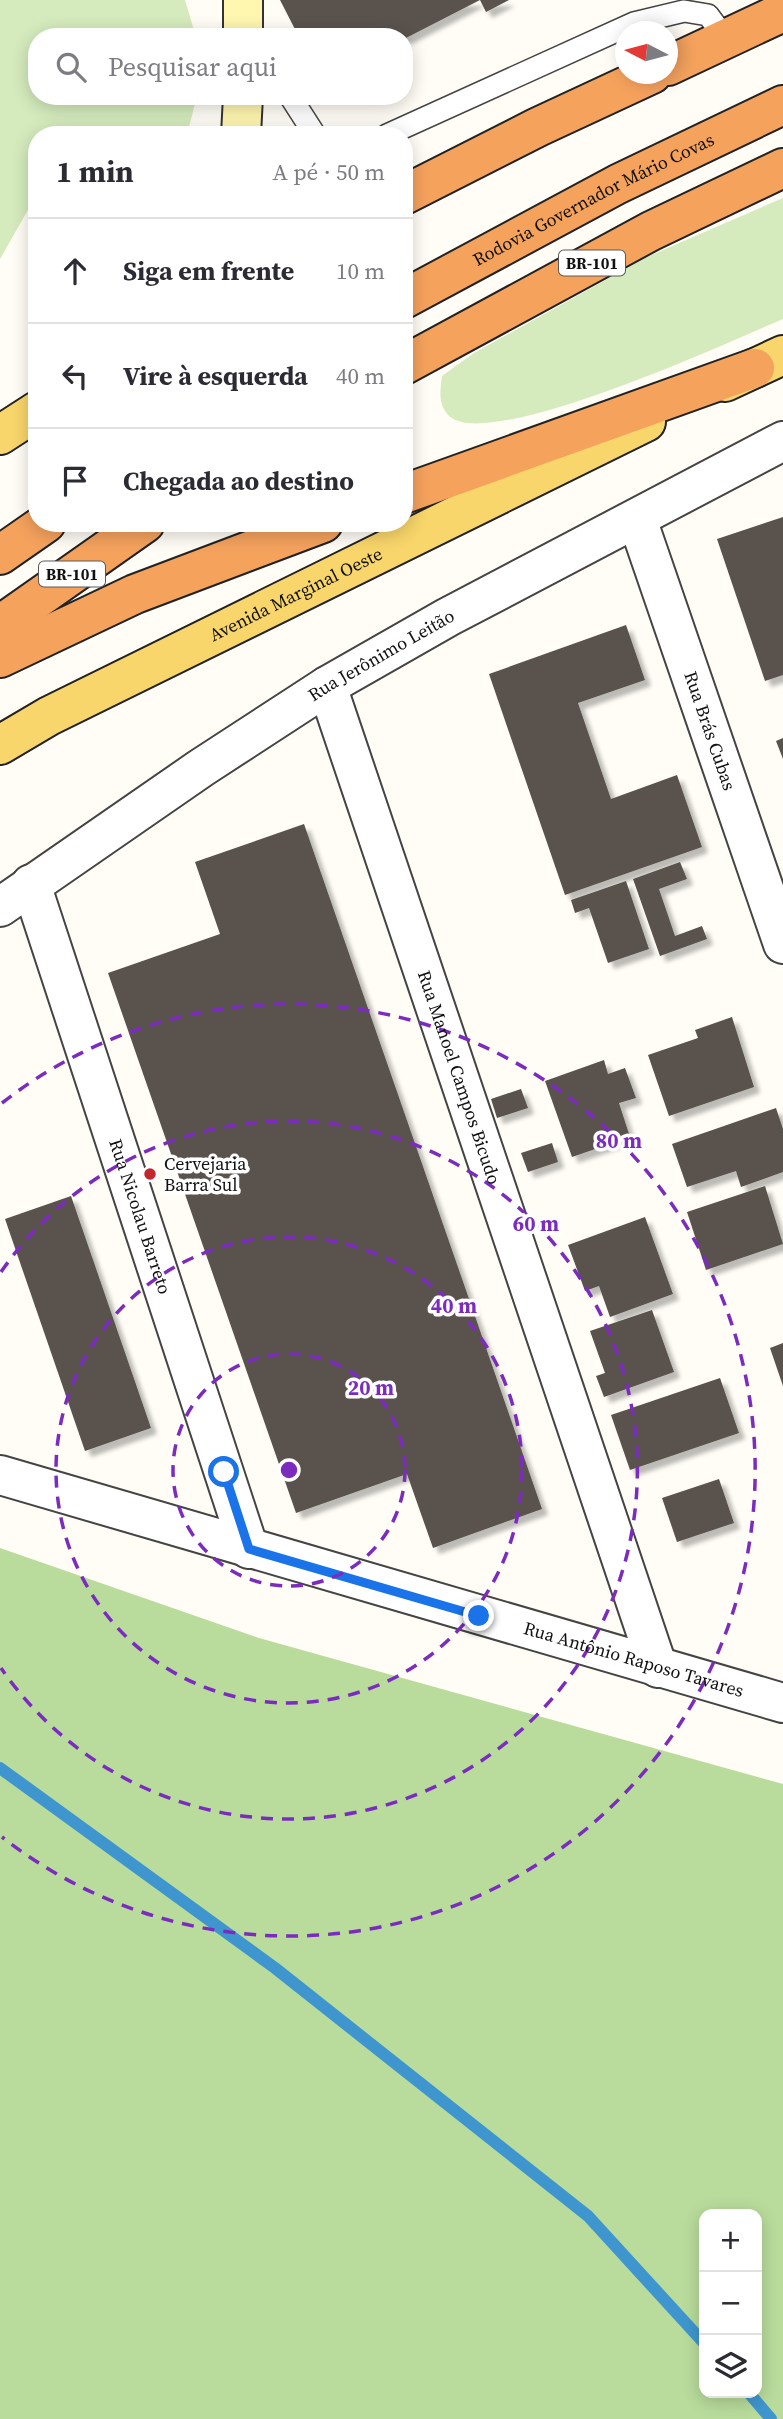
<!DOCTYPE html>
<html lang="pt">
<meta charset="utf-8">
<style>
:root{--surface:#fff;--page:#f7f7f7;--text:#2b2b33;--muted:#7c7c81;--line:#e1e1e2}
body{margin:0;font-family:"Source Serif 4",serif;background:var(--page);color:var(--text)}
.controls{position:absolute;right:21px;bottom:21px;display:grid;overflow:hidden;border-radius:14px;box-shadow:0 4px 18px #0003}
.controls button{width:63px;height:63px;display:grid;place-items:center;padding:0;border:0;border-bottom:2px solid var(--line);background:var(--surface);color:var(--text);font:35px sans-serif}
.compass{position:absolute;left:615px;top:21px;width:63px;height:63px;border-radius:50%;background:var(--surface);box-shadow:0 4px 18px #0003;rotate:276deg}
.stop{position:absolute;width:21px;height:21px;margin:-16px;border:5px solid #1a73e8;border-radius:50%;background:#fff}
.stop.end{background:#1a73e8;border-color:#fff;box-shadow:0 2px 7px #0008}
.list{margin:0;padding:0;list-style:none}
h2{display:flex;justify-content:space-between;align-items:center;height:91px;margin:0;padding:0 28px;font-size:30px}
h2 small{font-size:23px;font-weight:400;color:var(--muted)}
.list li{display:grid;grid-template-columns:46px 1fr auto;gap:21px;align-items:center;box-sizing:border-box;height:105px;padding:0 28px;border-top:2px solid var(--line)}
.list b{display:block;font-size:26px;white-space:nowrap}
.list em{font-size:23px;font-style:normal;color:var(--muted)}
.icon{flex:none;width:38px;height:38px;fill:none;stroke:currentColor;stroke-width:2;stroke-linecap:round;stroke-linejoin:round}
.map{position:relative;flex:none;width:783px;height:2419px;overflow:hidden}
.search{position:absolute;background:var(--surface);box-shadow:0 4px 18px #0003;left:28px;top:28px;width:385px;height:77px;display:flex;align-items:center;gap:18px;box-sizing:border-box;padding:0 24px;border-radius:28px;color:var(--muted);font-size:26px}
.panel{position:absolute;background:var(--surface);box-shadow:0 4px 18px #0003;left:28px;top:126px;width:385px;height:406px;border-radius:28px}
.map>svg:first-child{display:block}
.green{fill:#d5ebbd}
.forest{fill:#b9dc9c;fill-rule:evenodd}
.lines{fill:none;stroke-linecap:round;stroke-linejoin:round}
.stream{stroke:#3f96cf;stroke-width:12}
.building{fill:#5a524d;filter:url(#shadow)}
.lane-casing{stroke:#444;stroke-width:24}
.street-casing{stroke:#444;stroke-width:42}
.secondary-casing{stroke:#333;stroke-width:42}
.primary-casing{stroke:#222;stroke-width:42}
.highway-casing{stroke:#222;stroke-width:42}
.lane{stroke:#fff;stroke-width:21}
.street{stroke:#fff;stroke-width:38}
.secondary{stroke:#fff6b0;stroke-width:38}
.primary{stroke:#f9d66b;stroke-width:38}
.highway{stroke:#f5a25d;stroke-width:38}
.route{stroke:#1a73e8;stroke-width:9}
.ring{fill:none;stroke:#7b2cbf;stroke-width:3.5;stroke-dasharray:12 9}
.poi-dot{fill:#c4262e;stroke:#fff;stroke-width:2.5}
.labels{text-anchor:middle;stroke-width:7;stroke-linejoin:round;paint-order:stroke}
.shield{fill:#fff;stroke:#585858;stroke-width:2}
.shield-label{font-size:16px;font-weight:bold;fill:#111}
.street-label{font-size:18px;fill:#111;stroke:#fff}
.poi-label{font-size:18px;fill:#111;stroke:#fff;text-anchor:start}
.centre{fill:#7b2cbf;stroke:#fff;stroke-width:3.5}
.ring-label{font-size:21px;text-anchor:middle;font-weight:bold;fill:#7b2cbf;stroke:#fff;stroke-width:7;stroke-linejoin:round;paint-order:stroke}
</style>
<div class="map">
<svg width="783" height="2419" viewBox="0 0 783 2419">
<defs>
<filter id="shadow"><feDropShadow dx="6" dy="6" stdDeviation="2" flood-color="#0004"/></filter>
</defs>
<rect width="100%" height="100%" fill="#fffdf5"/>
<!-- green -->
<g class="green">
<polygon points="0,0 185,0 196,37 37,37 37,96 197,96 187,135 37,135 37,194 0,259"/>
<path d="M783 198V319C733 340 489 453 449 416 438 405 440 391 442 376L474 353 647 257Z"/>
</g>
<!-- forest -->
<path class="forest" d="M0 1548 259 1638 783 1784V2419H0ZM704 2214H757V2393H704Z"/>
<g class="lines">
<!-- stream -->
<g class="stream">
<polyline points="0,1768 275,1968 588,2216 704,2343"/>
<polyline points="749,2393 771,2419"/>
</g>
</g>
<!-- building -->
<g class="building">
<polygon points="280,0 509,0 486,12 480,0 404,39 404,37 299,37"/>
<polygon points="783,517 783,675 765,681 717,539"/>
<polygon points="626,625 645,680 578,703 611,799 677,775 702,847 565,895 489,674"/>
<polygon points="783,738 783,759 776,741"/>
<polygon points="304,824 542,1509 433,1548 407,1474 296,1513 108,973 220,934 195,862"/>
<polygon points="680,862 687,879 659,889 675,936 702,926 707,939 660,956 633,879"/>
<polygon points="626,881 649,949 608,963 589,908 575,913 571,900"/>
<polygon points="732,1017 754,1087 669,1116 648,1055 698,1038 695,1030"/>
<polygon points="604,1060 608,1074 625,1068 636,1098 619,1103 630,1137 572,1157 545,1081"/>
<polygon points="521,1089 528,1108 497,1118 491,1099"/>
<polygon points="776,1108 783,1129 783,1172 741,1187 736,1171 687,1187 672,1144"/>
<polygon points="552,1143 558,1162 528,1172 521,1153"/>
<polygon points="765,1186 783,1244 706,1270 687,1212"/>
<polygon points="71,1196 151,1428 85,1451 5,1219"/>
<polygon points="645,1217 673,1294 610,1317 599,1286 585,1291 568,1245"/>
<polygon points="652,1310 674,1372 604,1397 596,1376 605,1373 590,1331"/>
<polygon points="783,1343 783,1386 770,1348"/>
<polygon points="720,1378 739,1433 630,1470 611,1415"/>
<polygon points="719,1479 734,1523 677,1542 662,1498"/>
</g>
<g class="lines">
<!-- lane casing -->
<g class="lane-casing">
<g id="lane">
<polyline points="290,96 315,135"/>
<polyline points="387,135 634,23 684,11 708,15 726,39"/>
</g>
</g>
<!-- street casing -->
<g class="street-casing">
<g id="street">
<path id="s1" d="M637 519 783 944"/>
<path id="s2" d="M327 686 658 1668"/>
<path id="s3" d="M31 884 249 1549"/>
<path id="s4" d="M0 907 201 768 327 686 448 617 783 441"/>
<path id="s5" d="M0 1475 783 1703"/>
</g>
</g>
<!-- secondary casing -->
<g class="secondary-casing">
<g id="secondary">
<polyline points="243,0 243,37"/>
<polyline points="241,135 243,96"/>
</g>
</g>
<!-- primary casing -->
<g class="primary-casing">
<g id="primary">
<polyline points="725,382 783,355"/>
<polyline points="0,435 37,411"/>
<path id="s6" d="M0 745 49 716 646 422"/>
</g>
</g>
<!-- highway casing -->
<g class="highway-casing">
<g id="highway">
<polyline points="668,66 783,12"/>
<polyline points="404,195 538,127 652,74"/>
<path id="s7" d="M404 299 618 184 783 105"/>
<polyline points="404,365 651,231 783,168"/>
<polyline points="404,494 755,368"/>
<polyline points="0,555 46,523"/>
<polyline points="0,625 145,523"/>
<polyline points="0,658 135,594 323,523"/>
</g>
</g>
<!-- lane -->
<use href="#lane" class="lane"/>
<!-- street -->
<use href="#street" class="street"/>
<!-- secondary -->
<use href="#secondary" class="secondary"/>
<!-- primary -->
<use href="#primary" class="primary"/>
<!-- highway -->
<use href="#highway" class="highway"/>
</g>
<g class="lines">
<!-- route -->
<polyline class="route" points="224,1472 249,1549 479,1616"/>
</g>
<!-- distance rings -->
<g class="ring">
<circle cx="289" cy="1470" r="116"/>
<circle cx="289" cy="1470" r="233"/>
<path d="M1 1272A349 349 0 1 1 1 1668"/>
<path d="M2 1103A466 466 0 1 1 2 1837"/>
</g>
<!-- markers -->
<circle class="poi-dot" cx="150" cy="1174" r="7"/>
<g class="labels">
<!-- shield labels -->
<g class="shield">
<rect x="559" y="250.5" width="66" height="25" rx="5"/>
<rect x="39" y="561.5" width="66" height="25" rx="5"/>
</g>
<g class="shield-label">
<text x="592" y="269">BR-101</text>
<text x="72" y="580">BR-101</text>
</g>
<!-- street labels -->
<g class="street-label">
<text dy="6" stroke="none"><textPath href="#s7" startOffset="214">Rodovia Governador Mário Covas</textPath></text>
<text dy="6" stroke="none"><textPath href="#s6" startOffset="332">Avenida Marginal Oeste</textPath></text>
<text dy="6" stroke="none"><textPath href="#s4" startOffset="457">Rua Jerônimo Leitão</textPath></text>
<text dy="6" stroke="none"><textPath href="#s1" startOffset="224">Rua Brás Cubas</textPath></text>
<text dy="6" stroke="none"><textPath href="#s2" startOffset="413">Rua Manoel Campos Bicudo</textPath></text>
<text dy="6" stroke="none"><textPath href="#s3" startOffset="350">Rua Nicolau Barreto</textPath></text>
<text dy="6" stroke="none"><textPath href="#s5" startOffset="660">Rua Antônio Raposo Tavares</textPath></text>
</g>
<!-- poi labels -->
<g class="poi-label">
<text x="164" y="1170">Cervejaria<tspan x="164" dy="21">Barra Sul</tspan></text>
</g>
</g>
<circle cx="289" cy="1470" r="10" class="centre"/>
<g class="ring-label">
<text x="619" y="1148">80 m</text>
<text x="536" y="1231">60 m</text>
<text x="454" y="1313">40 m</text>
<text x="371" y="1395">20 m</text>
</g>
</svg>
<div class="controls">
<button>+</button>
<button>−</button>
<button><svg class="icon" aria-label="layers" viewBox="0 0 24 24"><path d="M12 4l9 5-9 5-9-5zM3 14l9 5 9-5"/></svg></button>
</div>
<svg class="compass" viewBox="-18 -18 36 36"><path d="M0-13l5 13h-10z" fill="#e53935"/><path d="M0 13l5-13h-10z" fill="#7c7c81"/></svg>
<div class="stop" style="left:224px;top:1472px"></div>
<div class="stop end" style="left:479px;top:1616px"></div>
<div class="search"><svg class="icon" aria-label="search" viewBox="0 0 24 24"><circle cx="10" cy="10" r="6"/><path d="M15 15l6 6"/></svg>Pesquisar aqui</div>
<section class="panel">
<h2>1 min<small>A pé · 50 m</small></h2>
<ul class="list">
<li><svg class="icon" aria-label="ahead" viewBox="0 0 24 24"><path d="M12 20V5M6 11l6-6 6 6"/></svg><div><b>Siga em frente</b></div><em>10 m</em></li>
<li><svg class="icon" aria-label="left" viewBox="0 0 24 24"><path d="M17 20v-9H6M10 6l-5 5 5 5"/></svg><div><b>Vire à esquerda</b></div><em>40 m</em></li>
<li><svg class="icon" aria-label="arrive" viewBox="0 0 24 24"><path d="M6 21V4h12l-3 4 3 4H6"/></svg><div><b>Chegada ao destino</b></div></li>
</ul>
</section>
</div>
